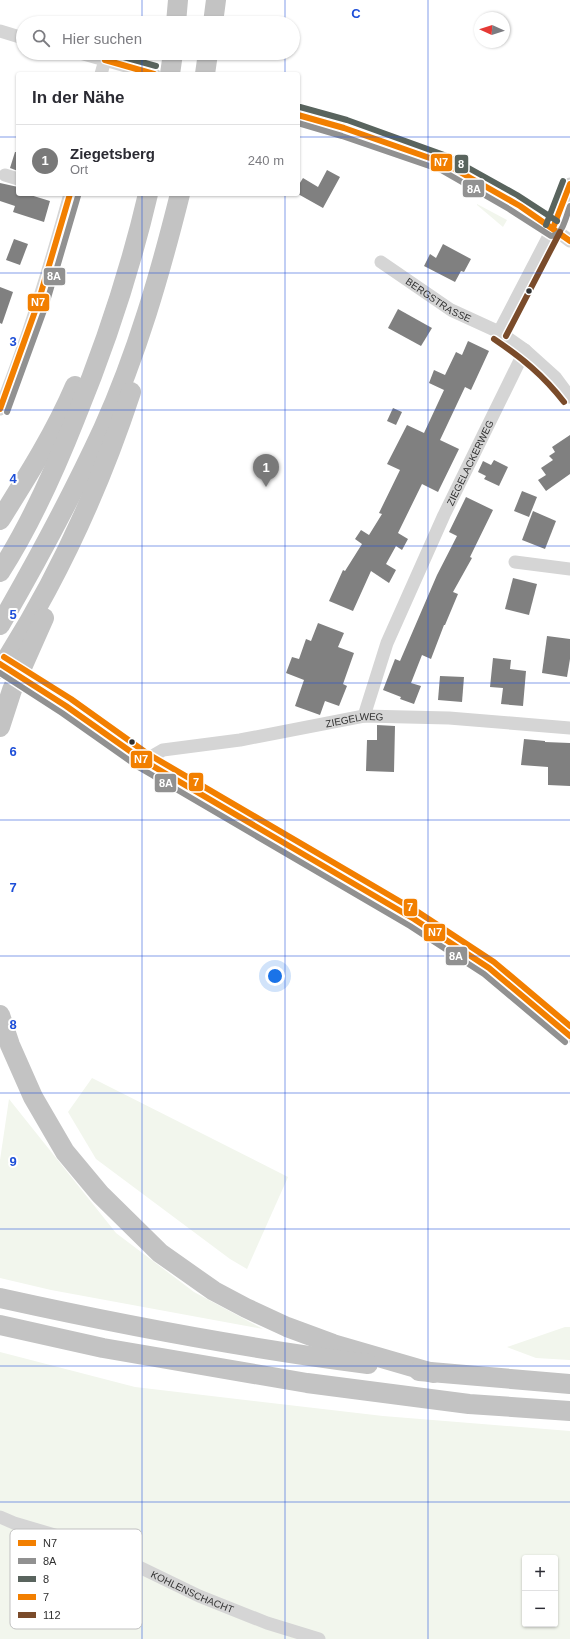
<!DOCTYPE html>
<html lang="de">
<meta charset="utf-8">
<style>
:root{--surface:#fff;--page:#f2f2f3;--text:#2b2b33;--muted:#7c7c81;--line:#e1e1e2;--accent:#797979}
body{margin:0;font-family:Arial,sans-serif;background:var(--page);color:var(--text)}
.controls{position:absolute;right:12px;bottom:12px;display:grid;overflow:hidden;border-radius:4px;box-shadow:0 1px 3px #0004}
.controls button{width:36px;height:36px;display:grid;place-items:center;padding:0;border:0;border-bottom:1px solid var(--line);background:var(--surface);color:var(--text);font:20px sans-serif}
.compass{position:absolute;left:474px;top:12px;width:36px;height:36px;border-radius:50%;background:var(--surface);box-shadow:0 1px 3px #0004;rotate:273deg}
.you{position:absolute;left:275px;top:976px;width:14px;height:14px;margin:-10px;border:3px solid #fff;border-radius:50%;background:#1a73e8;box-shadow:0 0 0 6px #1a73e833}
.badge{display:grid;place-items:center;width:26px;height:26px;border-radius:50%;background:var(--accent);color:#fff;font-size:13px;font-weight:700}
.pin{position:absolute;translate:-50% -33px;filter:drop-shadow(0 1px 2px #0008)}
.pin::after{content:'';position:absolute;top:21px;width:14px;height:12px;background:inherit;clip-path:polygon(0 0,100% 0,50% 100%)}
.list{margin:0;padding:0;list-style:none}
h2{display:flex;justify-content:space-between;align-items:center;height:52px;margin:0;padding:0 16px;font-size:17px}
h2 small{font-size:13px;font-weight:400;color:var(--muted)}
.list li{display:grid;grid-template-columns:26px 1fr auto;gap:12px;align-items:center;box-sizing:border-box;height:72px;padding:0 16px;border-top:1px solid var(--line)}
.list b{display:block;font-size:15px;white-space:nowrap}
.list p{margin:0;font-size:13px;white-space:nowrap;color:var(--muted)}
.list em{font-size:13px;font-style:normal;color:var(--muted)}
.icon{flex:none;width:22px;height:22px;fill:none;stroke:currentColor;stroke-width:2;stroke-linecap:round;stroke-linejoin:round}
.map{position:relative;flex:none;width:570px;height:1639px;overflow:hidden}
.search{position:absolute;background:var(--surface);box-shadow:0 1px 3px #0004;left:16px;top:16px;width:284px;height:44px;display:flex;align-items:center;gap:10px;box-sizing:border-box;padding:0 14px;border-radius:22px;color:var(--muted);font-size:15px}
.panel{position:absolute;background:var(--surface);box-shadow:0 1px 3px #0004;left:16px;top:72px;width:284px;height:124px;border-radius:4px}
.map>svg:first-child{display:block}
.green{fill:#f2f6ed;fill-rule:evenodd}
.building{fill:#808080}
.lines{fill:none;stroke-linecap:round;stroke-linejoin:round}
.minor{stroke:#d5d5d5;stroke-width:13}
.highway{stroke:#c3c3c3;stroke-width:20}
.minor-bridge{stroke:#d5d5d5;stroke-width:13}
.bus-1-casing{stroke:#fff;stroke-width:9}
.bus-2-casing{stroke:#fff;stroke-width:9}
.bus-3-casing{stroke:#fff;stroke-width:9}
.bus-4-casing{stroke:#fff;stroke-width:9}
.bus-5-casing{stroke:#fff;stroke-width:9}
.bus-1{stroke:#f27f00;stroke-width:6}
.bus-2{stroke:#919191;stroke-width:6}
.bus-3{stroke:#59645e;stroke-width:6}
.bus-4{stroke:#f27f00;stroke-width:6}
.bus-5{stroke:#7a4b2a;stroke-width:6}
.grid{fill:none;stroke:#1d4ed8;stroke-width:1;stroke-opacity:0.55}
.bus-dot{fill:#313131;stroke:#fff;stroke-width:1.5}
.labels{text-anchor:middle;stroke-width:4;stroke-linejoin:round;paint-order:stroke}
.street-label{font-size:10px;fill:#313131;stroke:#fff}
.key{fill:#fff;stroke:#c1c1c1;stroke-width:1}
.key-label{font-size:11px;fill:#313131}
.grid-label{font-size:13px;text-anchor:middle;font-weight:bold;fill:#1d4ed8;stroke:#fff;stroke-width:4;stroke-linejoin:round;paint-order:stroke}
.line-badge{stroke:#fff;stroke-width:1.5}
.badge-label{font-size:11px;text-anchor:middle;font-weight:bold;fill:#fff}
</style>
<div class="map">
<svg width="570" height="1639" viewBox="0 0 570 1639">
<rect width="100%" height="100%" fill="#fff"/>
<!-- green -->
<g class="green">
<polygon points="477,204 507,220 503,227 477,205"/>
<polygon points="92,1078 288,1177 247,1269 230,1259 96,1159 68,1112"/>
<polygon points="9,1099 116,1233 194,1292 263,1329 51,1290 0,1278 0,1160"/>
<polygon points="565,1327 570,1327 570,1360 536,1358 507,1347"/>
<path d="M0 1352 135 1387 383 1416 570 1431V1639H0ZM525 1558H555V1624H525Z"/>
</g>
<!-- building -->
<g class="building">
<polygon points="15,152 18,152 18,171 10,168"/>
<polygon points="327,170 340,177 323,208 298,194 298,186 303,178 318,187"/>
<polygon points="0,183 18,187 18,194 27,194 50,201 44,222 13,212 15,206 0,201"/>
<polygon points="14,239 28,244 20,265 6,260"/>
<polygon points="443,244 471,259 464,272 461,271 455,282 424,266 430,254 436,258"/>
<polygon points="0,287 13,292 2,324 0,323"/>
<polygon points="398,309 432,328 421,346 388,328"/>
<polygon points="468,341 489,351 471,390 465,387 440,440 459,449 438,492 422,484 398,533 408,539 402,550 396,546 386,564 396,570 389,583 371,571 353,611 329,601 343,570 345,571 362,544 355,539 361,530 369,535 382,514 379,513 400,470 387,464 407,425 424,433 444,390 429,383 434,370 445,375 456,352 462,355"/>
<polygon points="393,408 402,412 396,425 387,421"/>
<polygon points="570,435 570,474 546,491 538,480 546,475 541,468 553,460 549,456 555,452 552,447"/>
<polygon points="494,460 508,467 499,486 484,479 486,476 478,472 483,461 491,465"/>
<polygon points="522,491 537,497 529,517 514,511"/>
<polygon points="466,497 493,510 470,557 472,558 453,592 458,594 445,625 444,625 431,659 422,655 411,683 421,686 414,704 400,699 401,697 383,690 395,659 400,661 437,575 457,536 449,532"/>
<polygon points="533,511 556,521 545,549 522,540"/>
<polygon points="513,578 537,584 529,615 505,609"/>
<polygon points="318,623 344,633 338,647 354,653 343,684 347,686 339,706 325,701 320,715 295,706 304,680 286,673 292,657 299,659 306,639 311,641"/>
<polygon points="547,636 570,639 570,659 567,677 542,673"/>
<polygon points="493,658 511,660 510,669 526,671 523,706 501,704 503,688 490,687"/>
<polygon points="440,676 464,677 462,702 438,700"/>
<polygon points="377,725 395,726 394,772 366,771 367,740 377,740"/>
<polygon points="524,739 545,741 545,742 570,743 570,786 548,785 548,767 521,765"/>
</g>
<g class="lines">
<!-- minor -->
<g class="minor">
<polyline points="0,31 23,38"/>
<polyline points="80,53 154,74"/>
<polyline points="101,74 105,60"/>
<polyline points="298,115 344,128 444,163 520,206 553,228 570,241"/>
<polyline points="5,175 18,179"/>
<path id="s1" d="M381 262 451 310 499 332 525 350 555 377 570 397"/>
<polyline points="499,332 553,228 570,184"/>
<path d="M0 409C28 340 50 267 70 194"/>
<polyline points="515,562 570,569"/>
<polyline points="55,698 144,761 414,919 489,968 570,1036"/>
<path id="s2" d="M364 716 387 643 444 515 525 350"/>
<path id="s3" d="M144 761 163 750 240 740 364 716 449 718 570 728"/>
<path id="s4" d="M0 1517 14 1523 102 1549 199 1596 267 1623 319 1639"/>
</g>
<!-- highway -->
<g class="highway">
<polyline points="176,23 178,0"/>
<polyline points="213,23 216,0"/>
<polyline points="170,74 173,53"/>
<polyline points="205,74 208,53"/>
<path d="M0 520C27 477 55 433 75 386"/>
<path d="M0 572C31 524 54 472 75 419 105 346 130 271 148 194"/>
<path d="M0 625C37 561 72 496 103 429 137 354 160 274 180 194"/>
<path d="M0 669C56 583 99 489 131 392"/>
<polyline points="0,727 12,690 44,618"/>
<polyline points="0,1015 10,1045 33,1097 65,1152 100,1194 160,1253 214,1291 246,1308 287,1327 333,1344 433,1373"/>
<path d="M0 1298C122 1325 244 1348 368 1364"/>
<polyline points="0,1325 103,1348 307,1383 469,1404 570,1411"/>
<polyline points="419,1371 570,1384"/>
</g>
<!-- minor-bridge -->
<polyline class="minor-bridge" points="0,664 55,698"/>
<!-- bus-1 casing -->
<g class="bus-1-casing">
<g id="bus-1">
<polyline points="105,60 154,74"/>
<polyline points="298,115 344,128 444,163 520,206 570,241"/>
<polyline points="553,228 570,184"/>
<polyline points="0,409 38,303 70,194"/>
<polyline points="0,664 66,706 144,761 414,919 489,968 570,1036"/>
</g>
</g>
<!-- bus-2 casing -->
<g class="bus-2-casing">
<g id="bus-2">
<path d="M298 123 342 136 441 170 509 209 551 236C563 236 566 216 570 206"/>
<polyline points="7,412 46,305 78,196"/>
<polyline points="0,673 62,713 140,768 410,926 484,974 565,1042"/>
</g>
</g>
<!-- bus-3 casing -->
<g class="bus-3-casing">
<g id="bus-3">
<polyline points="109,53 156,66"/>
<polyline points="300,107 347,120 447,156 517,195 557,221"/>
<polyline points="546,225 563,181"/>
</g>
</g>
<!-- bus-4 casing -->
<g class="bus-4-casing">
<polyline id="bus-4" points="4,657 71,699 148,754 418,912 494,962 570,1026"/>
</g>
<!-- bus-5 casing -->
<g class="bus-5-casing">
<g id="bus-5">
<polyline points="506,336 560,232"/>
<path d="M494 339C522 358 543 375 564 402"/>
</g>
</g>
<!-- bus-1 -->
<use href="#bus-1" class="bus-1"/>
<!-- bus-2 -->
<use href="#bus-2" class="bus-2"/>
<!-- bus-3 -->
<use href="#bus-3" class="bus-3"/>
<!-- bus-4 -->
<use href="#bus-4" class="bus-4"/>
<!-- bus-5 -->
<use href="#bus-5" class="bus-5"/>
</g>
<!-- grid -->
<path class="grid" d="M142 0V23M285 0V23M428 0V1639M142 53V74M285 53V74M0 137H18M298 137H570M142 194V1639M285 194V1639M0 273H570M0 410H570M0 546H570M0 683H570M0 820H570M0 956H570M0 1093H570M0 1229H570M0 1366H570M0 1502H570"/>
<!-- markers -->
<g class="bus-dot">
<circle cx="529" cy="291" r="3.5"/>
<circle cx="132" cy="742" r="3.5"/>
</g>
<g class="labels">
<!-- street labels -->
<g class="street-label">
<text dy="4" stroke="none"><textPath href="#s1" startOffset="69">BERGSTRASSE</textPath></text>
<text dy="4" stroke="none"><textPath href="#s2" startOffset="275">ZIEGELACKERWEG</textPath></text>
<text dy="4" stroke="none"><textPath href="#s3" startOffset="216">ZIEGELWEG</textPath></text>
<text dy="4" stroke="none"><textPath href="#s4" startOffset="207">KOHLENSCHACHT</textPath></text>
</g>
</g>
<!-- legend -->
<rect x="10" y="1529" width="132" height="100" rx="6" class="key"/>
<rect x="18" y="1540" width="18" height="6" fill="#f27f00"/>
<rect x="18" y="1558" width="18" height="6" fill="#919191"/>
<rect x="18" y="1576" width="18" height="6" fill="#59645e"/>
<rect x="18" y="1594" width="18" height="6" fill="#f27f00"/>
<rect x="18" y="1612" width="18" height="6" fill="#7a4b2a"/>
<g class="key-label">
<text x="43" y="1547">N7</text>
<text x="43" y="1565">8A</text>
<text x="43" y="1583">8</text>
<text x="43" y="1601">7</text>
<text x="43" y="1619">112</text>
</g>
<g class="grid-label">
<text x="356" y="18">C</text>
<text x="13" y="346">3</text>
<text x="13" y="483">4</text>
<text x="13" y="619">5</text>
<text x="13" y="756">6</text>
<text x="13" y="892">7</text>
<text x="13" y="1029">8</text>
<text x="13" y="1166">9</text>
</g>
<g class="line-badge">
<rect x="430" y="153" width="23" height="19" rx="4" fill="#f27f00"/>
<rect x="454" y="154" width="15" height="20" rx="4" fill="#59645e"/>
<rect x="462" y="179" width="23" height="19" rx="4" fill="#919191"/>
<rect x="43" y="267" width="23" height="19" rx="4" fill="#919191"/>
<rect x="27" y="293" width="23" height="19" rx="4" fill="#f27f00"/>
<rect x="130" y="750" width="23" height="19" rx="4" fill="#f27f00"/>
<rect x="188" y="772" width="16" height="20" rx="4" fill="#f27f00"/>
<rect x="154" y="773" width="23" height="20" rx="4" fill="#919191"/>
<rect x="403" y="898" width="15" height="19" rx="4" fill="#f27f00"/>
<rect x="423" y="923" width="23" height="19" rx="4" fill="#f27f00"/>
<rect x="445" y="946" width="23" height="20" rx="4" fill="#919191"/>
</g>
<g class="badge-label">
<text x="441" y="166">N7</text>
<text x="461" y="168">8</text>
<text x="474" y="193">8A</text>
<text x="54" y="280">8A</text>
<text x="38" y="306">N7</text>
<text x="141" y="763">N7</text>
<text x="196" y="786">7</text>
<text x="166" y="787">8A</text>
<text x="410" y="911">7</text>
<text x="435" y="936">N7</text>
<text x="456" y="960">8A</text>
</g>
</svg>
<div class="controls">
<button>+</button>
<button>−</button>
</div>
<svg class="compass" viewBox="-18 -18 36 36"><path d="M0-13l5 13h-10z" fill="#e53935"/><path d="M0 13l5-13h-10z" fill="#7c7c81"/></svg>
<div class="you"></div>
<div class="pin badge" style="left:266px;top:487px">1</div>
<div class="search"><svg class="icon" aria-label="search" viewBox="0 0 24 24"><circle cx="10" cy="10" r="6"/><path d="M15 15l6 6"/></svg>Hier suchen</div>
<section class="panel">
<h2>In der Nähe<small></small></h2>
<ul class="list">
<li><span class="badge">1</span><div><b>Ziegetsberg</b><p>Ort</p></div><em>240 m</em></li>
</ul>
</section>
</div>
